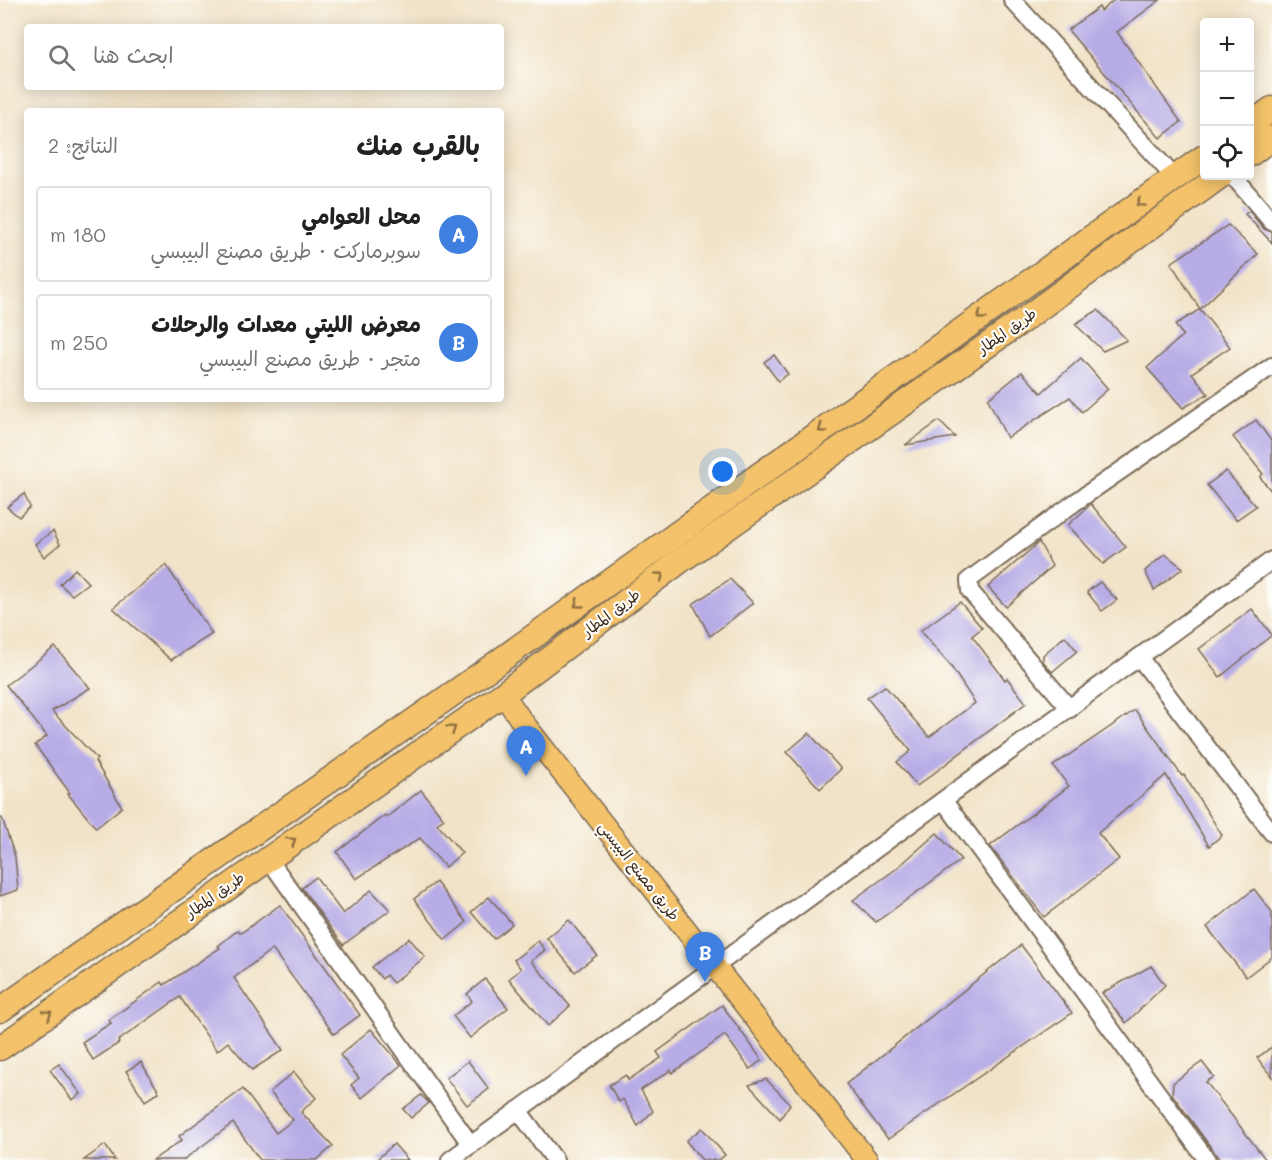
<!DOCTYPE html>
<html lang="ar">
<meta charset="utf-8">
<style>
:root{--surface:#fff;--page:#f6f6f6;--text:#222;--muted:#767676;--line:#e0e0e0;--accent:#0b8043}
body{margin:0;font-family:Mali,"Playpen Sans Arabic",sans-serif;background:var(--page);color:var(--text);direction:rtl}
.controls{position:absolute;right:18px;top:18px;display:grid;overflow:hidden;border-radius:6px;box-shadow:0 3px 15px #0003}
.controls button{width:54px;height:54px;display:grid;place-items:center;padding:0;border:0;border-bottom:2px solid var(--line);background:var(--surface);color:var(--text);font:30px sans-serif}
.you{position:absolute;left:723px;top:472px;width:21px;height:21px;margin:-15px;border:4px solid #fff;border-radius:50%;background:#1a73e8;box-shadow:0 0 0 9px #1a73e833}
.badge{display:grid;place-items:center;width:39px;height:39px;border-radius:50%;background:var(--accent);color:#fff;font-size:20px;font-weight:700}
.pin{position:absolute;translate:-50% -50px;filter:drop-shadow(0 2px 3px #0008)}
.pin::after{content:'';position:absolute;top:32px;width:21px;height:18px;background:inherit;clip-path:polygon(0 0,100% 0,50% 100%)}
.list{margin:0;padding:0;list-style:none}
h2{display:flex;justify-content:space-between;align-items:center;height:78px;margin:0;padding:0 24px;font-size:26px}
h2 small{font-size:20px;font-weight:400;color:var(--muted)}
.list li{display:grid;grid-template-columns:39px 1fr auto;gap:18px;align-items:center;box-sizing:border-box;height:96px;margin:0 12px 12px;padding:0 12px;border:2px solid var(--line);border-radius:6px}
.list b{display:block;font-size:22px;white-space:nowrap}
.list p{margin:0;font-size:20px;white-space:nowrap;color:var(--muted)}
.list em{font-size:20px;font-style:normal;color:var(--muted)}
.icon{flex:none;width:33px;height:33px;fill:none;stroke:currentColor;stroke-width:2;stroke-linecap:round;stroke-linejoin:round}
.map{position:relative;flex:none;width:1272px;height:1160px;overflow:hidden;direction:ltr}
.search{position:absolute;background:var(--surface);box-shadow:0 3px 15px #0003;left:24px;top:24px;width:480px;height:66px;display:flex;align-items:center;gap:15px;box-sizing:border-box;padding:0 21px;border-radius:6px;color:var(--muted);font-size:22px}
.panel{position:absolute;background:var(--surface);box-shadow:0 3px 15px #0003;left:24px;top:108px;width:480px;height:294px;border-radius:6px;direction:rtl}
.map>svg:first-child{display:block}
.building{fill:#b7ace6}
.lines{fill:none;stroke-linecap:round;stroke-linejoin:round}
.minor-casing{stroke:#7b6b59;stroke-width:20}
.major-casing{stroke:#7b6b59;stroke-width:24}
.highway-casing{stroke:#7b6b59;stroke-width:27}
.minor{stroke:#fff;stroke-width:16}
.major{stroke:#f3c26a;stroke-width:21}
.highway{stroke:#f3c26a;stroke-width:24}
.oneway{stroke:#8e6e40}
.labels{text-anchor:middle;stroke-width:4.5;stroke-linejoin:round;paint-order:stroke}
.street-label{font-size:15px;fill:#3b2a1e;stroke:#fdfcf7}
</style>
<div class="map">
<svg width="1272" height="1160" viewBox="0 0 1272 1160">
<rect width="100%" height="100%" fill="#fdfcf7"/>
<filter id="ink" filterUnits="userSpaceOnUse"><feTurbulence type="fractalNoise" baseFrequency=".0167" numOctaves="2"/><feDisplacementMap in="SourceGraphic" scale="12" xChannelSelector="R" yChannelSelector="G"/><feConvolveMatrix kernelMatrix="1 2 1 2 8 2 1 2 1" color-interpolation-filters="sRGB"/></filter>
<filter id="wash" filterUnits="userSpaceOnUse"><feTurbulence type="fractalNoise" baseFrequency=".008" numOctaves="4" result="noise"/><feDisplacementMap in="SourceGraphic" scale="24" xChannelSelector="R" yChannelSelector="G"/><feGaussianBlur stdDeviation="1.35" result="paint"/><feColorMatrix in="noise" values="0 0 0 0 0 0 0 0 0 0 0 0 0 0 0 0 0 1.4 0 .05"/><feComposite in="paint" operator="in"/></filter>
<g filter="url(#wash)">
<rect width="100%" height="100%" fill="#f1e3c7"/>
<g id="blocks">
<!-- building -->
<g class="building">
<polygon points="1114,0 1160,0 1117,32 1181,122 1160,138 1068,30 1099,7 1101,11"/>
<polygon points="1249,211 1264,229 1272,232 1272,243 1245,214"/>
<polygon points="1228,225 1258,254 1200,309 1171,263"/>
<polygon points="1200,309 1230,347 1192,373 1208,394 1183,408 1147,368 1183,335 1175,325"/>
<polygon points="1098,310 1127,340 1103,351 1075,324"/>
<polygon points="774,355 788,374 778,381 764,362"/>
<polygon points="1081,358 1108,389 1082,412 1070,397 1007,438 988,399 1022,372 1041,393"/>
<polygon points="1256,420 1272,442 1272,492 1260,477 1263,474 1233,437"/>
<polygon points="939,421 955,437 905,445"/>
<polygon points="1226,471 1256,506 1236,520 1207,485"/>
<polygon points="24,494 30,507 19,517 7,507"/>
<polygon points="1091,504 1126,547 1103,564 1068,525"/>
<polygon points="53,531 60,544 44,557 35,544"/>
<polygon points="1039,542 1052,566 1006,607 988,587"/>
<polygon points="1165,554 1183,568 1154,590 1145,571"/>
<polygon points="166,565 212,634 171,660 113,608"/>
<polygon points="75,569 88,583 72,595 60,584"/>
<polygon points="730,579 753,603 710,636 693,604"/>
<polygon points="1100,582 1117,600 1102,611 1087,592"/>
<polygon points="960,602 982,628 972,636 1005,680 1007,678 1026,703 917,786 897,762 911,751 867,698 885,686 929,737 975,703 950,665 920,631"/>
<polygon points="1252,609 1272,635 1220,677 1199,649"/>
<polygon points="1065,636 1077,651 1052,672 1043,661 1043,655"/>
<polygon points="55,647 90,688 52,711 97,759 95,761 122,807 96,828 68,794 70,793 35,745 47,736 6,685"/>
<polygon points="1135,710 1182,776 1184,775 1222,835 1209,846 1166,775 1098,833 1119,859 1044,917 990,846 1069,786 1053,766"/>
<polygon points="809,733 841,769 820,789 787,752"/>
<polygon points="421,790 444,819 437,824 462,853 445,867 420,838 356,879 337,852 385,815 387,817"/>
<polygon points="0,818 2,818 15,857 18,890 0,896"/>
<polygon points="937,833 961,860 876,922 853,900 896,869"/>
<polygon points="316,877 343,914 371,890 390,910 343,945 302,888"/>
<polygon points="436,882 467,922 445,940 414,899"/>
<polygon points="1254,889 1272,912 1272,957 1246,977 1207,927"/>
<polygon points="489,897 512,924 494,939 471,912"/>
<polygon points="280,905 360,1015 334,1034 272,949 234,978 283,1050 252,1070 228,1042 217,1051 180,997 118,1041 119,1043 93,1060 82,1042 111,1023 109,1020 162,982 164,985 220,948 218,946 238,930 241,933"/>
<polygon points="569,920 597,955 575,972 547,938"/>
<polygon points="409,938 425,957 393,983 386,975 382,979 372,967"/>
<polygon points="538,941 545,950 531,961 570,1006 548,1026 509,979 521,969 514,960"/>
<polygon points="1021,945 1072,1013 888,1139 846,1084"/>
<polygon points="1151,966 1165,985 1126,1023 1102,993"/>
<polygon points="485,979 508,1008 470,1038 453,1016 472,1001 467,994"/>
<polygon points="722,1005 762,1060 750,1069 725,1035 672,1073 671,1070 641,1090 653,1111 638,1126 623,1099 619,1102 609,1085 626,1075 628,1080 661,1058 657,1052"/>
<polygon points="371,1029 401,1065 362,1098 351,1085 359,1078 340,1055"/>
<polygon points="1272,1047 1272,1077 1257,1058"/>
<polygon points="468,1061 489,1089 467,1105 446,1078"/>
<polygon points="141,1062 159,1092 145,1101 126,1071"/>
<polygon points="1202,1062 1214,1077 1206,1082 1266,1160 1220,1160 1172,1094 1173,1083"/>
<polygon points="59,1064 81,1094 72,1100 50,1070"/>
<polygon points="294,1072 316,1098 301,1112 333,1146 317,1160 260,1160 233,1123 183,1160 153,1160 182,1140 179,1136 243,1089 276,1133 293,1120 270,1092"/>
<polygon points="766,1079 790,1104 780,1119 749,1085"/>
<polygon points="421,1095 429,1103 411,1118 403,1109"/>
<polygon points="702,1128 725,1155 719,1160 702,1160 686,1141"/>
<polygon points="394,1144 408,1160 376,1160"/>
<polygon points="105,1145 115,1160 84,1160"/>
</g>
</g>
</g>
<g filter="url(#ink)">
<use href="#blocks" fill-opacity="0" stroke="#7b6b59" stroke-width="1.5"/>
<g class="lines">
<!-- minor casing -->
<g class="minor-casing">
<g id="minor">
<polyline points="1012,0 1175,178"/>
<polyline points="1233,176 1272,222"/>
<polyline points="1139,657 1272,833"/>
<polyline points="1070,709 970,591 969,580 1074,503 1272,366"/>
<polyline points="944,801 1207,1160"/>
<polyline points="268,858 471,1145"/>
<polyline points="518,1110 555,1160"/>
<polyline points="450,1160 1272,560"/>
</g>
</g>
<!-- major casing -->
<g class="major-casing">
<polyline id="major" points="503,694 521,720 867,1160"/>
</g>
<!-- highway casing -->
<g class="highway-casing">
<g id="highway">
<polyline points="1250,125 1272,109"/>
<polyline points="1250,154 1272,138"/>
<polyline points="0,1010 491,667 1204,157"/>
<polyline points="0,1048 503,694 680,561 1026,318 1220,176"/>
</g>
</g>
<!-- minor -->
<use href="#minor" class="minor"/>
<!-- major -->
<use href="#major" class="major"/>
<!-- highway -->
<use href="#highway" class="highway"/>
</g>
<!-- one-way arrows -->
<defs><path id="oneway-chevron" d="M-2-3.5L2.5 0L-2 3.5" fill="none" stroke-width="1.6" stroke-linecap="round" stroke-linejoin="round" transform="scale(1.5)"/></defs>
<g class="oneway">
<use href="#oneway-chevron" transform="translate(1140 203) rotate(145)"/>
<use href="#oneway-chevron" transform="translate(981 316) rotate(144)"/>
<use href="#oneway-chevron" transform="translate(822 429) rotate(144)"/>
<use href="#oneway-chevron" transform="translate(660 576) rotate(-37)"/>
<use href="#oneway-chevron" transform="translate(578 604) rotate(144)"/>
<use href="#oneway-chevron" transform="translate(452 729) rotate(-35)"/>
<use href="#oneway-chevron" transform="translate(292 841) rotate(-35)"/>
<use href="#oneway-chevron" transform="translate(48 1014) rotate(-35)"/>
</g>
</g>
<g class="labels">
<!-- street labels -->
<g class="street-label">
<text transform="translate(1007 331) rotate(-35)" y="5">طريق المطار</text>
<text transform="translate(611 613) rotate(-37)" y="5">طريق المطار</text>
<text transform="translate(639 871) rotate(52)" y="5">طريق مصنع البيبسي</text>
<text transform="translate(215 895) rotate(-35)" y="5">طريق المطار</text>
</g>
</g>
</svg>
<div class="controls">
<button>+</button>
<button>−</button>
<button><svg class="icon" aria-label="locate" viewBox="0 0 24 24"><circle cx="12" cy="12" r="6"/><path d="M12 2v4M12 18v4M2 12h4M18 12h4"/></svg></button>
</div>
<div class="you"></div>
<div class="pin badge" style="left:526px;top:776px;background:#3f7fe0">A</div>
<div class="pin badge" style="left:705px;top:982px;background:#3f7fe0">B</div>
<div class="search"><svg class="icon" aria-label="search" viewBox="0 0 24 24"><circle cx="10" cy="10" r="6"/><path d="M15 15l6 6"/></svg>ابحث هنا</div>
<section class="panel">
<h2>بالقرب منك<small>النتائج: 2</small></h2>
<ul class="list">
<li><span class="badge" style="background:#3f7fe0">A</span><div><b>محل العوامي</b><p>سوبرماركت · طريق مصنع البيبسي</p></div><em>180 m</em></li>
<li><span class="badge" style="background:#3f7fe0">B</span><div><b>معرض الليتي معدات والرحلات</b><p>متجر · طريق مصنع البيبسي</p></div><em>250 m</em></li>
</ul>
</section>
</div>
